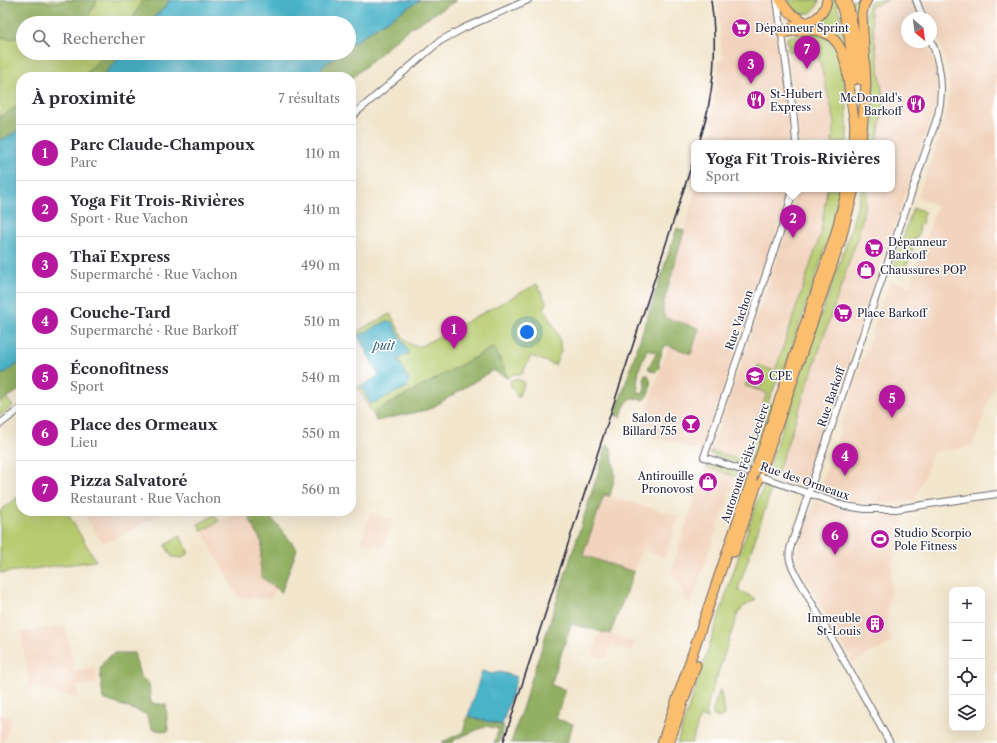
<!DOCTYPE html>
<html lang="fr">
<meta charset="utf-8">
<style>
:root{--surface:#fff;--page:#f2f2f3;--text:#2b2b33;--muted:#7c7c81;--line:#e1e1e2;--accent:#b5179e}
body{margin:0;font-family:"Libre Caslon Text",serif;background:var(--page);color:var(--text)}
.controls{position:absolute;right:12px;bottom:12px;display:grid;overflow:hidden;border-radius:8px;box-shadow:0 4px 16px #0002}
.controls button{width:36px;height:36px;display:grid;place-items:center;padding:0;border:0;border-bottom:1px solid var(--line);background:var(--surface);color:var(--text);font:20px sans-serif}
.compass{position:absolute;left:901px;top:12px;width:36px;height:36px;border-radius:50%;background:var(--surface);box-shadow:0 4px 16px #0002;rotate:151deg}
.you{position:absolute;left:527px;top:332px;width:14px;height:14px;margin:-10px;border:3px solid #fff;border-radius:50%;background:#1a73e8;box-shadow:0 0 0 6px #1a73e833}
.badge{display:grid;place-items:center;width:26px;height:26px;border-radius:50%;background:var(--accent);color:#fff;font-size:13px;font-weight:700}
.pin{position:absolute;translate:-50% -33px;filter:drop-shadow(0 1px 2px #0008)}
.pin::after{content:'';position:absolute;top:21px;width:14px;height:12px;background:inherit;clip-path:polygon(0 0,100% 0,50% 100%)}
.popup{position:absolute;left:691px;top:140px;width:204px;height:52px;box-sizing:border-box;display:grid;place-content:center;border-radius:8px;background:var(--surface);filter:drop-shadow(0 1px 3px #0005);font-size:13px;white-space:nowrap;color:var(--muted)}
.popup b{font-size:15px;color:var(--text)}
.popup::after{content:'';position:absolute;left:50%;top:100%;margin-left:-8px;border:8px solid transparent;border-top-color:var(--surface)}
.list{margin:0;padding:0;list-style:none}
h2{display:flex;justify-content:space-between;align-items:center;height:52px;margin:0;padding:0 16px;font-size:17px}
h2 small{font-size:13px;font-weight:400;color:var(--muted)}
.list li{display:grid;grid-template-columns:26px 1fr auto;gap:12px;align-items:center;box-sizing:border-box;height:56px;padding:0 16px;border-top:1px solid var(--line)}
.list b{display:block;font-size:15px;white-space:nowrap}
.list p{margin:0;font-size:13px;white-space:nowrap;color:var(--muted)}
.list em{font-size:13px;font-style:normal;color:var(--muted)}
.icon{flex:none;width:22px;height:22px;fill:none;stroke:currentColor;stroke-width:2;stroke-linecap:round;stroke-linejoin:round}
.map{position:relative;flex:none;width:997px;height:743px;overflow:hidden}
.search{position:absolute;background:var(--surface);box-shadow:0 4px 16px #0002;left:16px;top:16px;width:340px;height:44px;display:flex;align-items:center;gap:10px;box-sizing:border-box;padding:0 14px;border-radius:22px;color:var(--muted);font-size:15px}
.panel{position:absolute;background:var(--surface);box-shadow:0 4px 16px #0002;left:16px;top:72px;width:340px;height:444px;border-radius:16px}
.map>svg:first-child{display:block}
.built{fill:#f2d4be}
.green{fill:#b8cb6f;stroke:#6d7655}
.forest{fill:#92af62;stroke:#5a684e}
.water{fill:#4ab3c8;stroke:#366a82}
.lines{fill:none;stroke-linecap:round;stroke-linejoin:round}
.minor-casing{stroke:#6b676e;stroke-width:8}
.highway-casing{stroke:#6b676e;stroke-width:11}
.minor{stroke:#fff;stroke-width:6}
.highway{stroke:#fabe6e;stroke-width:9}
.rail{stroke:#22223b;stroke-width:1.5}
.highway-bridge-casing{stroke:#6b676e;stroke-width:11;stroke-linecap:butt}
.highway-bridge{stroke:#fabe6e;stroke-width:9}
.labels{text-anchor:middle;stroke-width:3;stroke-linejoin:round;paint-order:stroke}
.poi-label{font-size:11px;fill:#22223b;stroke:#fff;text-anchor:start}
.street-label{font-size:11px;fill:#22223b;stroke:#fff}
.water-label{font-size:12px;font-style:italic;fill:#34637a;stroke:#fff}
</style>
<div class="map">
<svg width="997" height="743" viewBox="0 0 997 743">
<rect width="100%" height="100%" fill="#fff"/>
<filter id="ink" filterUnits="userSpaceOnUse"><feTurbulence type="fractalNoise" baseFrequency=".025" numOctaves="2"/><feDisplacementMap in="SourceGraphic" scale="8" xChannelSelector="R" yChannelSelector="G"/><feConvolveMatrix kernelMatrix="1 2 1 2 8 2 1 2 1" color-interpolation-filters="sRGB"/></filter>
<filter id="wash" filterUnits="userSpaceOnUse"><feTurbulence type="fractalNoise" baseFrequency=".012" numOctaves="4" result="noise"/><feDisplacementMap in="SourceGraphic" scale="16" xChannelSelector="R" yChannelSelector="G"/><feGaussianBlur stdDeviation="0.9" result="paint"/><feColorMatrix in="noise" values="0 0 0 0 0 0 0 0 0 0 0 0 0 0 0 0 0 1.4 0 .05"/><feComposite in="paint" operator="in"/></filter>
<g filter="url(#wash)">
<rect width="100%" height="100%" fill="#f2e6cd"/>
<!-- built -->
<g class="built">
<polygon points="717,0 771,0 789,127 790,143 709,143 715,123 711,121 720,59 723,59 723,56 722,54"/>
<polygon points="888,0 911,0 918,18 907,18 907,42 927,42 936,70 937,95 935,106 809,480 805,484 801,485 776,477 859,233 868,189 892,189 892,143 877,143 884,104 870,7"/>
<polygon points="924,0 997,0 997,377 973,446 933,452 915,501 891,504 859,503 842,498 836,496 836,495 834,494 834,495 819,491 890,280 910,286 937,206 918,197 944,122 950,88 949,74 941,45"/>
<polygon points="788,51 800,52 810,51 816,53 819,58 834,119 832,143 800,143"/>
<polygon points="696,189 787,189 782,212 774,239 772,239 771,241 773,241 762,275 701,451 639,433 668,347 691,353 699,329 666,318 663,314 662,310"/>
<polygon points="797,189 827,189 821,233 743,461 711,451 787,229 793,207"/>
<polygon points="706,467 736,477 719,523 690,607 671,571"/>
<polygon points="604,495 679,516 665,557 641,550 634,572 583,555"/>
<polygon points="815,501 841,509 862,514 882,516 903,514 907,551 894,555 886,626 892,642 853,663 797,562 797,553"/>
<polygon points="82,511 165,511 111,541 102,542"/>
<polygon points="238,511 243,511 262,541 261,577 276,588 271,598 239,598 202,531"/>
<polygon points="371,513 388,519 389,518 393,520 383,549 361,542"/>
<polygon points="65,626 75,672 95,667 98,683 78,686 78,698 29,687 21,632"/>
<polygon points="604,632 635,642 632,652 611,645 607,659 592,654 599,634"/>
<polygon points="0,714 12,717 4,743 0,743"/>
</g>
<!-- green -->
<g class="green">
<polygon points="0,0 220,0 208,23 23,23 23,53 176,53 160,77 21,77 21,218 0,240"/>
<path d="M788 0H819C816 18 794 19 788 0Z"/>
<path d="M832 0H836L843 27 847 53 844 47 805 28C819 23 829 16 832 0Z"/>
<polygon points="851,0 862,0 858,10 861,40"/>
<polygon points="872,0 888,0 870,7 884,104 877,143 871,143 873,120 873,88 871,56 865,14 869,3"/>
<path d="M811 33C821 35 828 38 835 46 847 59 848 124 847 143H832L834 119 819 58C812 47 800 52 788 51V46L790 47V44H787V38L790 36Z"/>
<polygon points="827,189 840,189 829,237 786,365 783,367 770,397 768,406 773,403 756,453 751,459 749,467 710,454 711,451 743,460 767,393 745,386 746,383 760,389 762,385 759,383 763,372 757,370 758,365 775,371 821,233"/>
<polygon points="862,189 868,189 859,233 776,477 769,474 773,453 849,235"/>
<polygon points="913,208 922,210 925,213 922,217 923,218 922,224 919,225 918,229 920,229 917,237 915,238 914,242 915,242 912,247 913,248 913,250 910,251 909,255 911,255 908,263 906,264 905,272 902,272 893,268"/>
<path d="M537 284 547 304 544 308 559 337 561 351 555 365 531 356 522 374H514L507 378 504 368 494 347C454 368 415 391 375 411L377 415 375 418 357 387 361 386 371 404 407 387 409 381 398 358 408 353 387 321 358 336 356 332 390 314C399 326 403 348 421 346Z"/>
<polygon points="514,379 521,380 524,383 518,398 510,384 511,380"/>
<polygon points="0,391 13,406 0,416"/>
<polygon points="712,463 746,475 744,479 706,467 708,464"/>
<polygon points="766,482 773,485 738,590 756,599 743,607 738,613 706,709 708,719 700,716 692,743 677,743 757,501"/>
<polygon points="21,495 21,511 66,511 96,561 0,573 0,511"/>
<polygon points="215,515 219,521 202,531 198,524"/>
<polygon points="180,536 188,551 188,554 183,558 172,557 165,545"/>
<polygon points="720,689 725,713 723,716 718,718 713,715 713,709"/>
</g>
<!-- forest -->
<g class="forest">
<polygon points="0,0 44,0 46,3 64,2 66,0 97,0 94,7 84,23 23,23 23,37 9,39 0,37"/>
<polygon points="143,0 170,0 164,8 148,23 130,23"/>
<polygon points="420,0 457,0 407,30 351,79 351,77 312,77 327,63 340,53 349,53 349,46 373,29"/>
<polygon points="106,53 123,53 102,77 80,77 86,73"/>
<polygon points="21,104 21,129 0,141 0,117"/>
<path d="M677 228 684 231 663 305V314L666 318 699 328 691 354 667 345 662 348 661 356 659 360V368L655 372 650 370 648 368 657 352 651 351 647 349 639 370 637 382 639 393 643 394 645 386 644 375H648C653 381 650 396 643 400L632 398C625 402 623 410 621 417L615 415Z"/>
<path d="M494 347 504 368 507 378 493 370 430 409 376 421 375 418 377 415 375 411C415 391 454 368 494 347Z"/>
<polygon points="21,362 21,389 0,402 0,376"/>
<polygon points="607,445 611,447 615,475 610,496 604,495 583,555 634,572 610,634 571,624 551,685 566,690 556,719 573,724 567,743 511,743"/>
<polygon points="255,511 263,511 274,521 297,549 281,593 276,587 276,588 261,577 261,568 260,565 262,543 249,518"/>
<polygon points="114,653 134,653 140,676 149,684 151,703 166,705 168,732 152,729 146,714 103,699 100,670 104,661"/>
<polygon points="468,716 504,726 499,743 494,743 499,729 486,726 454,740 453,743 441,743 463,732"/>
</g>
<!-- water -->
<g class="water">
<polygon points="170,0 420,0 373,29 349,46 349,23 148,23 164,8"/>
<polygon points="123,53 340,53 327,63 312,77 102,77"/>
<polygon points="21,129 21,362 0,376 0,141"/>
<polygon points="387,321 392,322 409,353 398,359 409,381 407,387 371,404 361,386 379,376 358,336"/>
<polygon points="482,671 492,674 500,672 517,677 502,725 468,716"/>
</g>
</g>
<g filter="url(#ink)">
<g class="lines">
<!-- minor casing -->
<g class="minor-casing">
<g id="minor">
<polyline points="777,0 794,119 796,143"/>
<polyline points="916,0 923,18"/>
<polyline points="351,117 440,41 464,28 528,0"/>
<polyline points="793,189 788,209 704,457 845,506 865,509 896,509 997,494"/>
<polyline points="0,424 21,408"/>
<path d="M890 743 799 580C791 564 786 560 792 542L938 115C944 89 941 65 931 40"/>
</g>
</g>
<!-- highway casing -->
<g class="highway-casing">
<g id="highway">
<polyline points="780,0 790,13 806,23"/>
<polyline points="840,0 849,36 854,80"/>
<polyline points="847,0 856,40 861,80"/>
<path d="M794 25C811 23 824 18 827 0"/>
<path d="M782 33C794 31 807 28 819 31 844 37 846 64 849 86 851 99 853 112 855 125"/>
<polyline points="854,143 855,120"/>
<polyline points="861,143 866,84 862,14 864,5 867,0"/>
<polyline points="758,463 835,236 847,189"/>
<polyline points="762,470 841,239 854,189"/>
<polyline points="734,552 758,481"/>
<polyline points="662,743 752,479"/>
<polyline points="669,743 696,665"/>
</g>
</g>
<!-- minor -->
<use href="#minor" class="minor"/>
<!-- highway -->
<use href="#highway" class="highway"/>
<!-- rail -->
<g class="rail">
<path d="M699 143C714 96 718 48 711 0"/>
<polyline points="503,743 694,158"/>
</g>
<!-- highway-bridge casing -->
<g class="highway-bridge-casing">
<polyline id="highway-bridge" points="752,479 756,468"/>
</g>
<!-- highway-bridge -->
<use href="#highway-bridge" class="highway-bridge"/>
</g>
</g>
<!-- icons -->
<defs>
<g id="supermarket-disc" transform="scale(1)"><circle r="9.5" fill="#b5179e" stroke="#fff"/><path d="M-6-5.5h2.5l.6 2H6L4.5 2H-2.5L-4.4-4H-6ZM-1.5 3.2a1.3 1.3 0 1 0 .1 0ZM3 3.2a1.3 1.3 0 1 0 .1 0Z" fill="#fff"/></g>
<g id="restaurant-disc" transform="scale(1)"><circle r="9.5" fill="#b5179e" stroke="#fff"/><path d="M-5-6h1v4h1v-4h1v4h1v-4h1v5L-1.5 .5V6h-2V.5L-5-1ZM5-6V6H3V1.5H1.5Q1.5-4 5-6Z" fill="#fff"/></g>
<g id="shop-disc" transform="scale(1)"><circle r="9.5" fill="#b5179e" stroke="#fff"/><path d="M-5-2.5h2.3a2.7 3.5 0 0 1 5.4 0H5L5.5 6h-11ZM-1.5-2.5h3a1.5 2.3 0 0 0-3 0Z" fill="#fff"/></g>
<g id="school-disc" transform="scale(1)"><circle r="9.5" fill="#b5179e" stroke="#fff"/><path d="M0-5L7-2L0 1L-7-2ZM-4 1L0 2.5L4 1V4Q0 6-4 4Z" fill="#fff"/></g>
<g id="bar-disc" transform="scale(1)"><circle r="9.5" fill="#b5179e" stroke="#fff"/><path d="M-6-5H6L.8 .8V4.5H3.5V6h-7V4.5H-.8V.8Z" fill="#fff"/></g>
<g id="stadium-disc" transform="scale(1)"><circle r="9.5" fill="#b5179e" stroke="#fff"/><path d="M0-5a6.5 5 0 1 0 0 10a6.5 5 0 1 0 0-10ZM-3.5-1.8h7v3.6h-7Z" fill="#fff"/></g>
<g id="building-disc" transform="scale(1)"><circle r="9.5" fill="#b5179e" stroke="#fff"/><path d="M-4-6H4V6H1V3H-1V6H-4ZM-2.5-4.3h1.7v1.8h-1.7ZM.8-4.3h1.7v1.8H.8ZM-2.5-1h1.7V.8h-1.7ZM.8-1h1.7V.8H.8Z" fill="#fff"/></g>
</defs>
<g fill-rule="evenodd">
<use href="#supermarket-disc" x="741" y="28"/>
<use href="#restaurant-disc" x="756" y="100"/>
<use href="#restaurant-disc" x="916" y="104"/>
<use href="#supermarket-disc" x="874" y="248"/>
<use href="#shop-disc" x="866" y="270"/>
<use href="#supermarket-disc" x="843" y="313"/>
<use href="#school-disc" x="755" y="376"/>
<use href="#bar-disc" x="691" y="424"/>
<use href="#shop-disc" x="708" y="482"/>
<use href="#stadium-disc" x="880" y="539"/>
<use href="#building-disc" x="875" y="624"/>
</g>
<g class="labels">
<!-- poi labels -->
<g class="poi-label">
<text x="755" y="32">Dépanneur Sprint</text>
<text x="770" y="98">St-Hubert<tspan x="770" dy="13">Express</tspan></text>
<text x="902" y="102" text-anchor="end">McDonald's<tspan x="902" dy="13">Barkoff</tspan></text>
<text x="888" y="246">Dépanneur<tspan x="888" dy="13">Barkoff</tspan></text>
<text x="880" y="274">Chaussures POP</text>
<text x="857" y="317">Place Barkoff</text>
<text x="769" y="380">CPE</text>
<text x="677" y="422" text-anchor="end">Salon de<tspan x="677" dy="13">Billard 755</tspan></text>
<text x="694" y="480" text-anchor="end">Antirouille<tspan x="694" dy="13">Pronovost</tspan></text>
<text x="894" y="537">Studio Scorpio<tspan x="894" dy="13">Pole Fitness</tspan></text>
<text x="861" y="622" text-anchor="end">Immeuble<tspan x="861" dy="13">St-Louis</tspan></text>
</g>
<!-- street labels -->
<g class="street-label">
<text transform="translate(739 320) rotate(-71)" y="4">Rue Vachon</text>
<text transform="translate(831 397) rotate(-71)" y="4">Rue Barkoff</text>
<text transform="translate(745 463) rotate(-71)" y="4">Autoroute Félix-Leclerc</text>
<text transform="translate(805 481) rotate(19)" y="4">Rue des Ormeaux</text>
</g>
<!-- water labels -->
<g class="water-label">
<text x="384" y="350">puit</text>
</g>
</g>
</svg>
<div class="controls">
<button>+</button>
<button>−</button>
<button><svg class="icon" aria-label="locate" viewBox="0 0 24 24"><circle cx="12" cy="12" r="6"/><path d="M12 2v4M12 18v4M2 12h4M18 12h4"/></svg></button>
<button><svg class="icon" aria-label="layers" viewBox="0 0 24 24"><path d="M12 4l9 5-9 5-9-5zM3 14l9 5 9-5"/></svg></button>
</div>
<svg class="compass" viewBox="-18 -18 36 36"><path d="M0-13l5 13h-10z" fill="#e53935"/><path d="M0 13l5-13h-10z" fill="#7c7c81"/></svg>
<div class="you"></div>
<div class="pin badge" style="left:454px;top:349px">1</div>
<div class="pin badge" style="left:793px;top:238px">2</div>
<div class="popup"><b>Yoga Fit Trois-Rivières</b>Sport</div>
<div class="pin badge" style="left:751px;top:84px">3</div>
<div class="pin badge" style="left:845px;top:476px">4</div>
<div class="pin badge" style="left:892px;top:418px">5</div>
<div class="pin badge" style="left:835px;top:555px">6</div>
<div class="pin badge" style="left:807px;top:69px">7</div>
<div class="search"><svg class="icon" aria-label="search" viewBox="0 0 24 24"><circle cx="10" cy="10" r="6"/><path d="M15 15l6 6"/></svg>Rechercher</div>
<section class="panel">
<h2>À proximité<small>7 résultats</small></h2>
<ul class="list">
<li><span class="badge">1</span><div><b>Parc Claude-Champoux</b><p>Parc</p></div><em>110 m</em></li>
<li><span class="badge">2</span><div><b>Yoga Fit Trois-Rivières</b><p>Sport · Rue Vachon</p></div><em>410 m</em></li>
<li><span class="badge">3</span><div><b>Thaï Express</b><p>Supermarché · Rue Vachon</p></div><em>490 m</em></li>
<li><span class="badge">4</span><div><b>Couche-Tard</b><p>Supermarché · Rue Barkoff</p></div><em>510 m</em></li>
<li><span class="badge">5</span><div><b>Éconofitness</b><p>Sport</p></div><em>540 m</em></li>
<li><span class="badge">6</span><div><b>Place des Ormeaux</b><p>Lieu</p></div><em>550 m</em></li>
<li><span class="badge">7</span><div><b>Pizza Salvatoré</b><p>Restaurant · Rue Vachon</p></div><em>560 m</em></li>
</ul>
</section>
</div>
